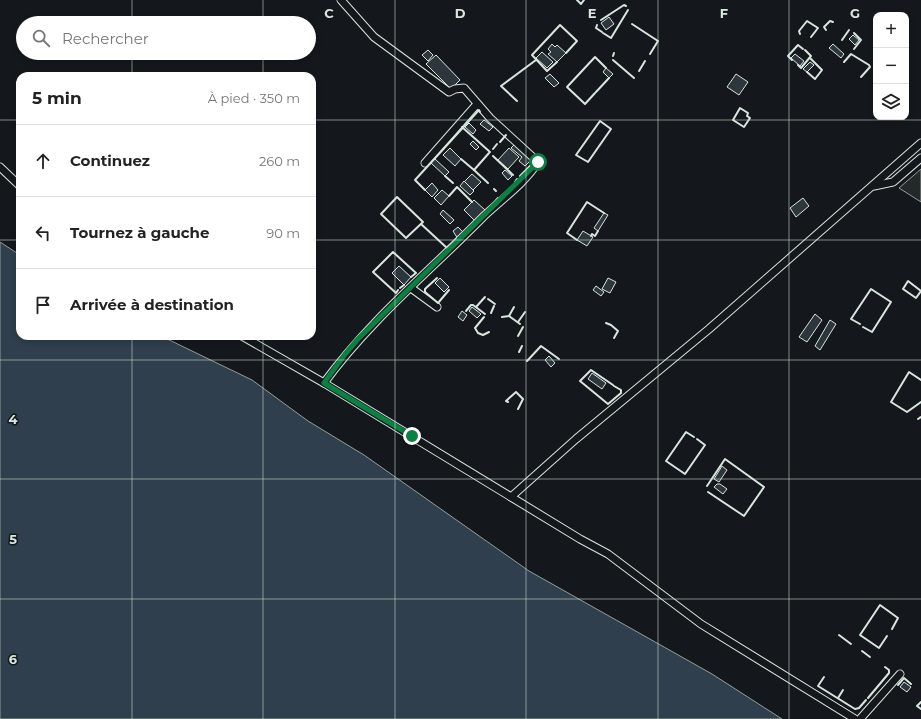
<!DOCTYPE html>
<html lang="fr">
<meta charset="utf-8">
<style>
:root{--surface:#fff;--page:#f6f6f6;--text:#222;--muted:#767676;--line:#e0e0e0}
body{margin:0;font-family:Montserrat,sans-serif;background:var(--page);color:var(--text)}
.controls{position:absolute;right:12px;top:12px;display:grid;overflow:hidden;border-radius:8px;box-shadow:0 2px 6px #0003}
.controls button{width:36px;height:36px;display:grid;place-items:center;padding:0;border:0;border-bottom:1px solid var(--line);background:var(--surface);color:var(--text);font:20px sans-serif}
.stop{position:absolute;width:12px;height:12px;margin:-9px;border:3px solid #0b8043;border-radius:50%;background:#fff}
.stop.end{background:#0b8043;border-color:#fff;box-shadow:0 1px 4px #0008}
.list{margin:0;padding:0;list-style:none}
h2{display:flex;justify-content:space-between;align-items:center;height:52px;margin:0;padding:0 16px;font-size:17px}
h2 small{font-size:13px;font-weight:400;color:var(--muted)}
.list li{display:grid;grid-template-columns:26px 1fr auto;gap:12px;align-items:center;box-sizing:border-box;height:72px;padding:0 16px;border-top:1px solid var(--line)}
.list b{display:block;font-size:15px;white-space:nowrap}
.list em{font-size:13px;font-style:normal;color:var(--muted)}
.icon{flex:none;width:22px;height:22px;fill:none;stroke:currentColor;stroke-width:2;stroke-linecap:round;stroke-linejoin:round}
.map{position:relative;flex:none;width:921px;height:719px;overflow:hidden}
.search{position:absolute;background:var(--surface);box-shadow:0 2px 6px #0003;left:16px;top:16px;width:300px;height:44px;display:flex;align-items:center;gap:10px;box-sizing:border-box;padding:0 14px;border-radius:22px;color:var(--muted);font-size:15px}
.panel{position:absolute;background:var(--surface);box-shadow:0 2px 6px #0003;left:16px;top:72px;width:300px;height:268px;border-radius:12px}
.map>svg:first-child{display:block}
.parking{fill:#24282b;stroke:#939e99}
.water{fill:#2f3f4d;stroke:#939e99}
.building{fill:#2c363c;stroke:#d8e6dc}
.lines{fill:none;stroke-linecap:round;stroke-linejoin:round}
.minor-casing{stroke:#d8e6dc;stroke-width:9}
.minor{stroke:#14181c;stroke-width:7}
.wall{stroke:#d8e6dc;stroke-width:2}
.route{stroke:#0b8043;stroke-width:5}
.grid{fill:none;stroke:#d8e6dc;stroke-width:1;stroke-opacity:0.55}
.grid-label{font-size:13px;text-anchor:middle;font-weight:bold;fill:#d8e6dc;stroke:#14181c;stroke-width:3;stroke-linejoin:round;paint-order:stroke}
</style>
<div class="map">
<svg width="921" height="719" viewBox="0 0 921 719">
<rect width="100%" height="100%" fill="#14181c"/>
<!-- parking -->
<polygon class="parking" points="921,169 921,202 899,188"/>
<!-- water -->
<polygon class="water" points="0,242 20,255 20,336 161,336 252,380 308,421 364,455 529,571 712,674 782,719 0,719"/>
<!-- building -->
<g class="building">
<polygon points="609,17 614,24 606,30 601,23"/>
<polygon points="853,35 859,40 855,45 849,39"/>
<polygon points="552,44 555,47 557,45 566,53 557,62 548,54 551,52 548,49"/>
<polygon points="833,44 844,54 841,58 829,48"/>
<polygon points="428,50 433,55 428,61 422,55"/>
<polygon points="542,52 553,62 547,68 536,58"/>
<polygon points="795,54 804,61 800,66 791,58"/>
<polygon points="436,55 460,80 451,89 426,64"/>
<polygon points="810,62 814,65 807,72 803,69"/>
<polygon points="606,68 613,74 609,78 603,72"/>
<polygon points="550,74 559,83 554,87 545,78"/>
<polygon points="736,74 748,82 739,95 727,87"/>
<polygon points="484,120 493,127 489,131 480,124"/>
<polygon points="469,123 476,130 473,134 465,127"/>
<polygon points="473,141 479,147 476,150 470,144"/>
<polygon points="515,144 532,159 525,166 519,161 522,157 511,148"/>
<polygon points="450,148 461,159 455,166 443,155"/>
<polygon points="509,148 519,157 508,169 498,160"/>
<polygon points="435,159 449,172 445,176 431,163"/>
<polygon points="505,170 512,176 508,180 502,173"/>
<polygon points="472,174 481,182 473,190 464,182"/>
<polygon points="464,181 474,191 470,195 460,186"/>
<polygon points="432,183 438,190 432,197 425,190"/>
<polygon points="442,190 449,196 441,205 434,198"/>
<polygon points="803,198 809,206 796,217 790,208"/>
<polygon points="474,200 485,210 475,221 464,210"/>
<polygon points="443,210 454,220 450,224 440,214"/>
<polygon points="604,213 608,215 598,231 594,228"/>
<polygon points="458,227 464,233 458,239 453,231"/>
<polygon points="583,231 593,237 587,246 577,240"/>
<polygon points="399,266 411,277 404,285 392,273"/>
<polygon points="440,278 449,287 444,292 435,283"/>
<polygon points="608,278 616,282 610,293 602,289"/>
<polygon points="596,286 604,292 601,296 593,290"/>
<polygon points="472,307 481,314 477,318 469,311"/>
<polygon points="462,311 467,315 463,321 458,317"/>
<polygon points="815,314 822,320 807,342 799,337"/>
<polygon points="830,320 836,324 820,350 815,346"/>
<polygon points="549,356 555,363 551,367 545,360"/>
<polygon points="592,373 606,383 602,389 588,379"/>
<polygon points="722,466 727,470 719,482 714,479"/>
<polygon points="717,484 720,484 727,489 723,494 714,487"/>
<polygon points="904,682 911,687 907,692 900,687"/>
</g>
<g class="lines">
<!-- minor casing -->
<g class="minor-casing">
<g id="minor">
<polyline points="425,163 477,104"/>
<polyline points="0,167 20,186"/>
<polyline points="874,186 893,182 921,158"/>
<polyline points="411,288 437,307"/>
<polyline points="242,336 324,383 580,539 608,554 701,624 855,719"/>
<path d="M324 383C369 321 430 271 484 216 502 199 525 183 538 162L490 118 464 88 455 89 449 92 374 37 341 0"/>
<polyline points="511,497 576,439 709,329 921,143"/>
<polyline points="860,719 900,674"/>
</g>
</g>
<!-- minor -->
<use href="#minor" class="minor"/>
<!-- wall -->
<g class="wall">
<polyline points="577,0 581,4 584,0"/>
<polyline points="601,20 624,5 626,6"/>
<polyline points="632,24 658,41 650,54"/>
<polyline points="597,25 596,28 602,32"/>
<polyline points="826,30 824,27 830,21 833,22"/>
<polyline points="603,33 611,38 628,10"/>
<polyline points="800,34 799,31 807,21 818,28 811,37"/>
<polyline points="842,40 849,30"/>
<polyline points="854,49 861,40 854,33"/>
<polyline points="613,56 614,53"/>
<polyline points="613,60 634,78"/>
<polyline points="792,60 788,56 798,45 803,49"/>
<polyline points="557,62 547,71 532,55 560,25 577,41 566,53"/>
<polyline points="844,62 851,54 869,65 870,67 861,77"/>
<polyline points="798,65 801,68 811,56 805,50"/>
<polyline points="639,71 645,61"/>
<polyline points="807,72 815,79 822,70 810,58"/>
<polyline points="596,92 609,78"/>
<polyline points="595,93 585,104 567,87 595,57 606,68"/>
<polyline points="517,101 501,86 536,60"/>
<polygon points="740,108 748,113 747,116 750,118 744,127 733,120"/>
<polygon points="600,121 611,129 588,162 576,155"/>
<polyline points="462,127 490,152"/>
<polyline points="500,142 506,135"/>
<polyline points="493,149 497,144"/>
<polyline points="20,154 20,156"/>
<polyline points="493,156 513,175"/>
<polyline points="461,159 474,170 489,153"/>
<polyline points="474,170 488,183"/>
<polyline points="445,176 453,183"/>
<polyline points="520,176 533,163"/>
<polyline points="515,182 517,179"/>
<polyline points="494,189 496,191"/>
<polyline points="425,190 415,180 479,110 480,112"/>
<polyline points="449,196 457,187 472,202"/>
<polygon points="397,197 423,222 406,238 381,214"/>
<polyline points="493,204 498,198"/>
<polyline points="421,224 447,248 457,239"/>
<polyline points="591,236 592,234 595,236 598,231"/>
<polyline points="577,240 567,233 587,202 604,213"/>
<polyline points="437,278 425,289 425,292 438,303 449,290"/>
<polyline points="400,288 404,285"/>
<polyline points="398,290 396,293 373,272 393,252 416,273 411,277"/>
<polyline points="921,291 908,281 903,289 916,298 921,291"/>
<polyline points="488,299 495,304"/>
<polyline points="476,307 485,297"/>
<polyline points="466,311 471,305 473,305 485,314"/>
<polyline points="491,313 494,306"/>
<polyline points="509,316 520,324"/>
<polyline points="484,317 475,328 478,333 483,335 489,332"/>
<polyline points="502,317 509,316 514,307"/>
<polyline points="518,322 525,312"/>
<polyline points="606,323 611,325 618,331 614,338"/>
<polyline points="860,324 851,319 871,289 891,302 872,332 863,327"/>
<polyline points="259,336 261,338 264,336"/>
<polyline points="518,336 523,327"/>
<polyline points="519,352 522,346"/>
<polyline points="527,361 541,346 559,359"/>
<polyline points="921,380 909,372 891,402 907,412 921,402"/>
<polyline points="613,385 591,370 580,381 608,404 621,393 621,390 614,386"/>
<polyline points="508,402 506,401 516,392 523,399 518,409"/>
<polyline points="918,419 921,417"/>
<polyline points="694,437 686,432 666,461 685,474 705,445 697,439"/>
<polyline points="707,486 725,459 764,487 744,516 708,492"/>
<polyline points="839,635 851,644"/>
<polyline points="887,636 879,648 860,635 880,605 898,618 892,629"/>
<polyline points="862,651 870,657"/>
<polyline points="824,677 818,686 855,709 859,708 866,700"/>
<polyline points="898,685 904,678 911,684"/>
<polyline points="838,698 843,690"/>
<polyline points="868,698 889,673 889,670 885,667"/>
<polyline points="921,702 917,706 921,709"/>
</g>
</g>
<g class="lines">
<!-- route -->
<polyline class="route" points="412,436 324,383 346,353 358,339 538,162"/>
</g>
<!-- grid -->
<path class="grid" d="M132 0V23M263 0V23M395 0V719M526 0V719M658 0V719M789 0V719M132 53V76M263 53V76M0 120H20M312 120H921M0 240H20M312 240H921M132 336V719M263 336V719M0 360H921M0 479H921M0 599H921"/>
<g class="grid-label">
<text x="329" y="18">C</text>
<text x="460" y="18">D</text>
<text x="592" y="18">E</text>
<text x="724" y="18">F</text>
<text x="855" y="18">G</text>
<text x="13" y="424">4</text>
<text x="13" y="544">5</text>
<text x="13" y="664">6</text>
</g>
</svg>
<div class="controls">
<button>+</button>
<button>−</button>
<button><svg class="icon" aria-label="layers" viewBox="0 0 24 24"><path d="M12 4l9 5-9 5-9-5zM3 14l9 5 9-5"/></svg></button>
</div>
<div class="stop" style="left:538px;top:162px"></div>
<div class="stop end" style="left:412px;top:436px"></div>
<div class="search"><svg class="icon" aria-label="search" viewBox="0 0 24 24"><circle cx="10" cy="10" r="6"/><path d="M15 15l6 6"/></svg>Rechercher</div>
<section class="panel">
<h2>5 min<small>À pied · 350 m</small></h2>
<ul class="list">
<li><svg class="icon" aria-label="ahead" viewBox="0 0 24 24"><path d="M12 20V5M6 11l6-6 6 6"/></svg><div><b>Continuez</b></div><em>260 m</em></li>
<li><svg class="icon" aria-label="left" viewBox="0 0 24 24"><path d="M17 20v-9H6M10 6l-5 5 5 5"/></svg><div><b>Tournez à gauche</b></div><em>90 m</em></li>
<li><svg class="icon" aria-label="arrive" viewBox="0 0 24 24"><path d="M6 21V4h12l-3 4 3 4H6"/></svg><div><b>Arrivée à destination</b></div></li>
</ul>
</section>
</div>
